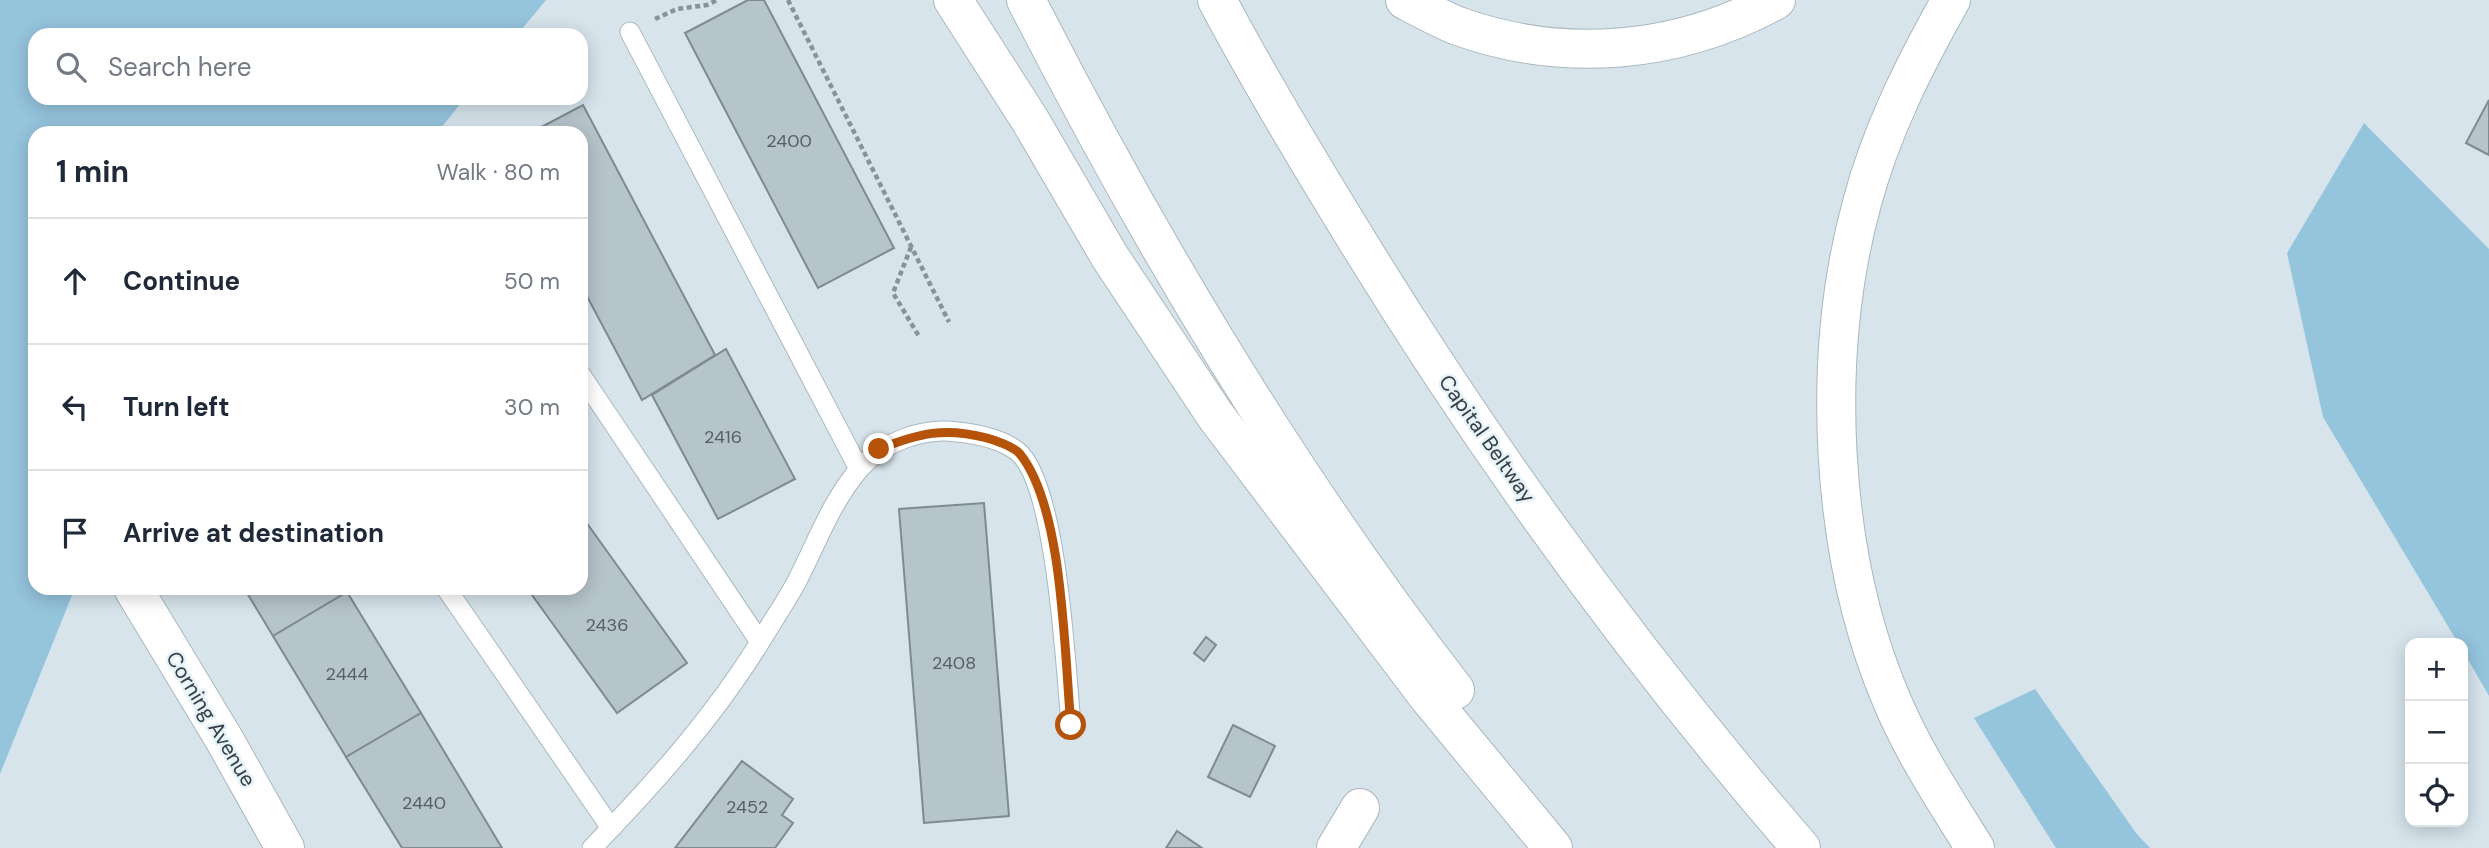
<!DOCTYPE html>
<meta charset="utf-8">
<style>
:root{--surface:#fff;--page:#f2f2f3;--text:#1f2937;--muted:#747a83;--line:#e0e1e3}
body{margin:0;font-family:"DM Sans",sans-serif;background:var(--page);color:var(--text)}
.controls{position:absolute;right:21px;bottom:21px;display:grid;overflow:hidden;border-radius:14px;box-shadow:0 4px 18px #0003}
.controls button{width:63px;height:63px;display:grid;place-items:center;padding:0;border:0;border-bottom:2px solid var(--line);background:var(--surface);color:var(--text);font:35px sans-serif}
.stop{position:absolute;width:21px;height:21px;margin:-16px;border:5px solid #b45309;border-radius:50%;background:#fff}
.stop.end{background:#b45309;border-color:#fff;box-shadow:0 2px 7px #0008}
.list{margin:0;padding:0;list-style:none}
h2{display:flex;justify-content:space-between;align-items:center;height:91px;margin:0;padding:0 28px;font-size:30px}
h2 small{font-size:23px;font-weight:400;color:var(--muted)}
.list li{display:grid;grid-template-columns:46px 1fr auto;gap:21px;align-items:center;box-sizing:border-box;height:126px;padding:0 28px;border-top:2px solid var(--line)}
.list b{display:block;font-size:26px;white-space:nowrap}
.list em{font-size:23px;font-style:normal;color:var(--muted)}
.icon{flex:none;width:38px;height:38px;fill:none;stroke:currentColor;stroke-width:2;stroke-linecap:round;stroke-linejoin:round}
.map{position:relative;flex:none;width:2489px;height:848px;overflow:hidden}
.search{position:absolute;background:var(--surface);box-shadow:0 4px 18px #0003;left:28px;top:28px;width:560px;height:77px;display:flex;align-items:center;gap:18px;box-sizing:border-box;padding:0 24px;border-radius:21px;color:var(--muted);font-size:26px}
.panel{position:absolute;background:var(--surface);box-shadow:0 4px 18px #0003;left:28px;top:126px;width:560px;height:469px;border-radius:21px}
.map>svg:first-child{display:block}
.green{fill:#95c4dd}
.building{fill:#b6c4cb;stroke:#7e8b92;stroke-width:2}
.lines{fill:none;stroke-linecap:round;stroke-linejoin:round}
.service-casing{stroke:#aab7bf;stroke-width:21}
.minor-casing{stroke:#aab7bf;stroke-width:40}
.motorway-casing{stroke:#aab7bf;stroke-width:40}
.path{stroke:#889298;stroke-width:4.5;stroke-dasharray:5 3.5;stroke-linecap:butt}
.service{stroke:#fff;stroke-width:19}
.minor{stroke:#fff;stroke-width:38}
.motorway{stroke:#fff;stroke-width:38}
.route{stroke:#b45309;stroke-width:9}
.labels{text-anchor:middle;stroke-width:5;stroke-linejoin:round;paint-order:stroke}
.number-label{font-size:18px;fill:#575f63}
.street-label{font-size:21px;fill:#373d40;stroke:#e4f2f9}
</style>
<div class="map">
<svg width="2489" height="848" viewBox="0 0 2489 848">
<rect width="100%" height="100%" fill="#d7e4ec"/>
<!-- green -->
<g class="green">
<polygon points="0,0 546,0 517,35 35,35 35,98 465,98 437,133 35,133 35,588 75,588 0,774"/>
<polygon points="2364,123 2489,249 2489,696 2463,651 2463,643 2458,643 2323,417 2287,253"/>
<polygon points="2035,689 2136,833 2150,848 2056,848 1974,718"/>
</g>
<!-- building -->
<g class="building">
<polygon points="748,0 764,0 894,248 818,288 685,33"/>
<polygon points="2489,100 2489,155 2466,143"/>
<polygon points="583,105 715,355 642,400 581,285 581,133 530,133"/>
<polygon points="726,349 795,479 718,519 652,395"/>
<polygon points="984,503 1009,816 924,823 899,509"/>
<polygon points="581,515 687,663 617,713 527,588 581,588"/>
<polygon points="244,588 345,588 347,592 273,636"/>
<polygon points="347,592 421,713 346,757 273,636"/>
<polygon points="1206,637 1216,645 1204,661 1194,653"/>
<polygon points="421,713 502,848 402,848 346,757"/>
<polygon points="1233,725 1275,746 1250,797 1208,777"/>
<polygon points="742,761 793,799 782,815 793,823 775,848 675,848"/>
<polygon points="1177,831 1202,848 1166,848"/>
</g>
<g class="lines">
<!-- service casing -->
<g class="service-casing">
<g id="service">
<polyline points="630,32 859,469"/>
<path d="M581 375 760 642C714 717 653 785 592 848"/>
<polyline points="446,588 611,828"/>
<path d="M760 642C772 622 785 603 796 583 817 543 831 501 861 467 884 442 923 427 957 432 977 434 1001 439 1017 451 1057 482 1066 671 1071 725"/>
</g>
</g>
<!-- minor casing -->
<g class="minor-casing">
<g id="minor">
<polyline points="134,590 224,739 285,848"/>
<polyline points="1336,848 1360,808"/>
</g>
</g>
<!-- motorway casing -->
<g class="motorway-casing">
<g id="motorway">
<polyline points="953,0 1030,120 1110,257 1215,415 1429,698 1553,848"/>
<path d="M1026 0C1147 237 1292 480 1455 690"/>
<path d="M1217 0C1258 78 1304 154 1350 229 1483 447 1634 655 1801 848"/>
<path d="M1405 0C1422 9 1440 19 1458 26 1564 64 1678 54 1776 0"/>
<path d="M1951 0C1915 64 1881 131 1862 203 1820 356 1829 554 1892 701 1914 753 1945 800 1975 848"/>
</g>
</g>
<!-- path -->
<g class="path">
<polyline points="788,0 949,322"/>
<polyline points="655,19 677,9 707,5 717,0"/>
<polyline points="911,247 893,293 920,338"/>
</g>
<!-- service -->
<use href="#service" class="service"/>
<!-- minor -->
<use href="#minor" class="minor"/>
<!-- motorway -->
<use href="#motorway" class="motorway"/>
</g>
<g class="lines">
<!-- route -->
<path class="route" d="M879 449C920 433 944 427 987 438 997 441 1013 446 1020 454 1064 509 1064 654 1071 725"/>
</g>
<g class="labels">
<!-- number labels -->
<g class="number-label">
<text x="789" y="147">2400</text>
<text x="723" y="443">2416</text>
<text x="607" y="631">2436</text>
<text x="954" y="669">2408</text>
<text x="347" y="680">2444</text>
<text x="424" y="809">2440</text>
<text x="747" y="813">2452</text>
</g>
<!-- street labels -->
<g class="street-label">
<text transform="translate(1487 439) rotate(55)" y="7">Capital Beltway</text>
<text transform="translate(211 719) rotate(59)" y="7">Corning Avenue</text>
</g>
</g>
</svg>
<div class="controls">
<button>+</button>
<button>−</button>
<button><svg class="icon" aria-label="locate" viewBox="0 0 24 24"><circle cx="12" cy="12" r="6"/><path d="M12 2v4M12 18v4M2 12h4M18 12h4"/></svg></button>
</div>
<div class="stop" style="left:1071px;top:725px"></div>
<div class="stop end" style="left:879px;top:449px"></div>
<div class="search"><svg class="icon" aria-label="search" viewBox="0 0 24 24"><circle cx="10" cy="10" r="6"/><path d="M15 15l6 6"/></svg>Search here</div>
<section class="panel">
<h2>1 min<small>Walk · 80 m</small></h2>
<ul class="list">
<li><svg class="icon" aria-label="ahead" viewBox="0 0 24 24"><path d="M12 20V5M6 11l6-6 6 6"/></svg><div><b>Continue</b></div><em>50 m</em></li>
<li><svg class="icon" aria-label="left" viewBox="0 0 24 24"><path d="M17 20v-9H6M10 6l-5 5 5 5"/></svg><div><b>Turn left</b></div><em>30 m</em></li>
<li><svg class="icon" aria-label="arrive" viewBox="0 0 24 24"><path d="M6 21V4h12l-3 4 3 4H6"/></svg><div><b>Arrive at destination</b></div></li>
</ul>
</section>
</div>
